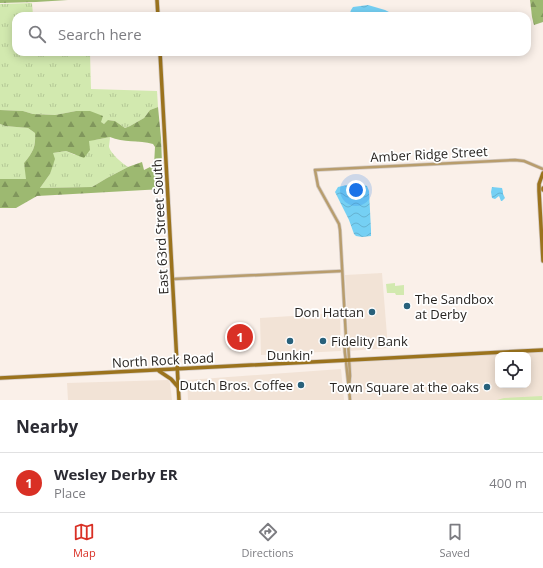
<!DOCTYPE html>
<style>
:root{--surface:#fff;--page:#f7f7f7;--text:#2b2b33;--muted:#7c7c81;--line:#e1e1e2;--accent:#d93025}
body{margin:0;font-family:"Open Sans",sans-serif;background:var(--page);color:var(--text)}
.controls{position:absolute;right:12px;bottom:12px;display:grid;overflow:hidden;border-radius:8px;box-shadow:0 2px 10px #0003}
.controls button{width:36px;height:36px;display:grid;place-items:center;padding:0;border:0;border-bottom:1px solid var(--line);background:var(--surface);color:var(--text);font:20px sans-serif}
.you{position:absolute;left:356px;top:190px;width:14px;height:14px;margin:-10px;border:3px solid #fff;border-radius:50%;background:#1a73e8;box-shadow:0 0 0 6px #1a73e833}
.badge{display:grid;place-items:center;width:26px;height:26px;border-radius:50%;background:var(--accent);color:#fff;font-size:13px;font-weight:700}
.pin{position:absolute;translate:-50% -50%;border:2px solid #fff;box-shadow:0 1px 4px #0006}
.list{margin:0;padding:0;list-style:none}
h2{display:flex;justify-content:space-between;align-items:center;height:52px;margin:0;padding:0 16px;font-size:17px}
h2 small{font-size:13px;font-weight:400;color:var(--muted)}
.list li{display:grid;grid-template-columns:26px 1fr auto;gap:12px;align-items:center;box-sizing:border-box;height:60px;padding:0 16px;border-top:1px solid var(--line)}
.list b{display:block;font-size:15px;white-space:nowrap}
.list p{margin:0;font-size:13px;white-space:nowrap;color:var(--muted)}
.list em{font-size:13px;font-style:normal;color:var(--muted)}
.icon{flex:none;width:22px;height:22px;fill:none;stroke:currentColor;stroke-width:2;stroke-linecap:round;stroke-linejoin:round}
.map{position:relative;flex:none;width:543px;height:400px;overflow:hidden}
.search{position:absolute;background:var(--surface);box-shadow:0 2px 10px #0003;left:12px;right:12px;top:12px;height:44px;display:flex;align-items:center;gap:10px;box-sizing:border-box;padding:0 14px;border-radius:12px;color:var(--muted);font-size:15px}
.sheet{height:112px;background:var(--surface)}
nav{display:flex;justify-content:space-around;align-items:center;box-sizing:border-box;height:56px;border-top:1px solid var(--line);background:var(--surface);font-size:11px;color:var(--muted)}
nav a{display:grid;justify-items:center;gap:2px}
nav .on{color:var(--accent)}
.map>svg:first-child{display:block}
.built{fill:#f2e3d6;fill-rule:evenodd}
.grass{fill:url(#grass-tufts)}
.forest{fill:url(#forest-firs);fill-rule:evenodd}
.pitch{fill:#d2e9af}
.water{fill:url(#water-waves)}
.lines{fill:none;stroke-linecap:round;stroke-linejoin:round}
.street-casing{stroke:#d4cbc5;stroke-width:4}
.secondary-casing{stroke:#d4cbc5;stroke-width:5}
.street{stroke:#b89d6d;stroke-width:2.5}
.secondary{stroke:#9b731d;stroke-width:3.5}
.poi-dot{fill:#28617b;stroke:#fff;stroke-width:1.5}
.labels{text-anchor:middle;stroke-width:3.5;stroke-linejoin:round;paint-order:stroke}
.street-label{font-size:13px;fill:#282522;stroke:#fff}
.poi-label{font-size:13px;fill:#282522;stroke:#fff;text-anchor:end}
</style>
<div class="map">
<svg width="543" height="400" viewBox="0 0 543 400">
<defs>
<pattern id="grass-tufts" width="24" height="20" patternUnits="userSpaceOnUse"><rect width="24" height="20" fill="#d2e9af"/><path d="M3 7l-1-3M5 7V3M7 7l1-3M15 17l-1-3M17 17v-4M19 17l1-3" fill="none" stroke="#b4c896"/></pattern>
<pattern id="forest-firs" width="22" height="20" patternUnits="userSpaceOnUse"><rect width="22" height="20" fill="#9db971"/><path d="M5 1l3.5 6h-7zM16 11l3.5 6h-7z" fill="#80965c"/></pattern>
<pattern id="water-waves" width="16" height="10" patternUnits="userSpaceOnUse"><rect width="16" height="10" fill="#75d0f4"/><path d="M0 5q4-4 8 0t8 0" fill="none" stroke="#65b2d1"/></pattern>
</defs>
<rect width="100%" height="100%" fill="#faf0e9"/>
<!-- built -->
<g class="built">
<polygon points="382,273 388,348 349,351 345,275"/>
<polygon points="340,313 341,351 261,355 260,318"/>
<path d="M543 350V400H349L346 361ZM498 355H528V385H498Z"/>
<polygon points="341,369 344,400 188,400 187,380"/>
<polygon points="168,380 170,383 172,400 68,400 67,383"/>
</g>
<!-- grass -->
<g class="grass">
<polygon points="32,3 33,15 34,16 16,16 16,52 90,52 91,89 157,91 158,107 150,110 144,118 130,126 125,128 115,121 109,120 104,124 76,111 55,115 33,114 23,111 0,110 0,4"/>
<path d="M0 124 5 126 28 128 35 133C36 147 33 152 24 163L27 179H0Z"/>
<path d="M110 137C110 140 109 145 109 147 111 154 122 163 128 167L107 178 92 187 40 188 50 174 53 153 66 151 75 155 89 140H95Z"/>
<polygon points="542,396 542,400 497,400 504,398"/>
</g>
<!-- forest -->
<g class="forest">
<polygon points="0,0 68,0 36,2 0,3"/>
<polygon points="530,0 543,0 543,22 534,25 532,17"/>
<path d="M158 107 161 138 163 189 37 196 16 208H0V179H26L24 163C33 152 36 147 35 133L28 128 5 126 0 124V110L23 111 33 114 55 115 76 111H90L103 116 101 122 104 124 108 120 115 121 125 128 130 126 144 118 150 110ZM110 137C123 143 139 140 153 144L155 147 154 165 144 170 142 162 128 167 107 178 92 187 40 188 50 174 55 159 53 153 66 151 84 158 90 150 89 141 95 140Z"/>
</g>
<!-- pitch -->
<polygon class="pitch" points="395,283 395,286 404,285 404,295 396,295 395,293 387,293 386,284"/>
<!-- water -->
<g class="water">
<polygon points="368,5 385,10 391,13 391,16 353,16 350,13 351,10 353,7"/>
<polygon points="347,185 364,185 367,186 369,191 371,230 371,236 362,237 356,236 354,234 349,220 335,192 338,187"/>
<polygon points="492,187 502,188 503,192 503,194 505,198 502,201 501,201 499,196 495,199 492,198 491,192"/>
</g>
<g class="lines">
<!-- street casing -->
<g class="street-casing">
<g id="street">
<polyline points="173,279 342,271"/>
<polyline points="346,338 340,230 339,224 318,186 315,170 515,160 524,161 543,169"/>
<path d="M349 386 350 376 348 342 346 338C343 346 345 353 346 361 347 374 349 387 350 400"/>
</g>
</g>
<!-- secondary casing -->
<g class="secondary-casing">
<g id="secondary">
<polyline points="157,0 158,16"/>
<polyline points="160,52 179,400"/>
<polyline points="543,173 539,184 539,191 543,261"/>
<polyline points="543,188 543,190"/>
<polyline points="159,371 171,379 179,388"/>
<polyline points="0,378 543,350"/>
</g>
</g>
<!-- street -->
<use href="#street" class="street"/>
<!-- secondary -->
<use href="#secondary" class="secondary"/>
</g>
<!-- markers -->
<g class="poi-dot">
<circle cx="407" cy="306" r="4"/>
<circle cx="372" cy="312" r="4"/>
<circle cx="290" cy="341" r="4"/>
<circle cx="323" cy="341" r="4"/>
<circle cx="301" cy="385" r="4"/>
<circle cx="487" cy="387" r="4"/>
</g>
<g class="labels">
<!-- street labels -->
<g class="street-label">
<text transform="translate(429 154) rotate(-3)" y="5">Amber Ridge Street</text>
<text transform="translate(160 227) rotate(-93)" y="5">East 63rd Street South</text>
<text transform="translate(163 360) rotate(-3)" y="5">North Rock Road</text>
</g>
<!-- poi labels -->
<g class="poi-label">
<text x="415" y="304" text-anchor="start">The Sandbox<tspan x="415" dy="15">at Derby</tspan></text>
<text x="364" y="317">Don Hattan</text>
<text x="331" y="346" text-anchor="start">Fidelity Bank</text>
<text x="290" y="360" text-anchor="middle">Dunkin'</text>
<text x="293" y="390">Dutch Bros. Coffee</text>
<text x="479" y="392">Town Square at the oaks</text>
</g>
</g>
</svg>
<div class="controls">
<button><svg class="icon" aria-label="locate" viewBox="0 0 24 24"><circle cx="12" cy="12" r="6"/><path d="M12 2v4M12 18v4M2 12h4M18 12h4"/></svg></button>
</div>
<div class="you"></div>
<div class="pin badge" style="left:240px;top:337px">1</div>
<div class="search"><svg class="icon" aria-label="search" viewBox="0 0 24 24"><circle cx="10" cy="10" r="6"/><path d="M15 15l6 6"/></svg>Search here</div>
</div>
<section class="sheet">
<h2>Nearby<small></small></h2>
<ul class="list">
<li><span class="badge">1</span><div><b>Wesley Derby ER</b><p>Place</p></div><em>400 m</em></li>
</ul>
</section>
<nav>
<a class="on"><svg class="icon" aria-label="map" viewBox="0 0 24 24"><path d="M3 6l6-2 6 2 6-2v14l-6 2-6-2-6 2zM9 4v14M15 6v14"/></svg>Map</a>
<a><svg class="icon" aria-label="directions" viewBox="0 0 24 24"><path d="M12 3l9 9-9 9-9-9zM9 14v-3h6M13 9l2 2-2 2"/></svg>Directions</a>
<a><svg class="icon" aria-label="saved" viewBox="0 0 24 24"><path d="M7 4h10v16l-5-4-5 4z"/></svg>Saved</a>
</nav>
